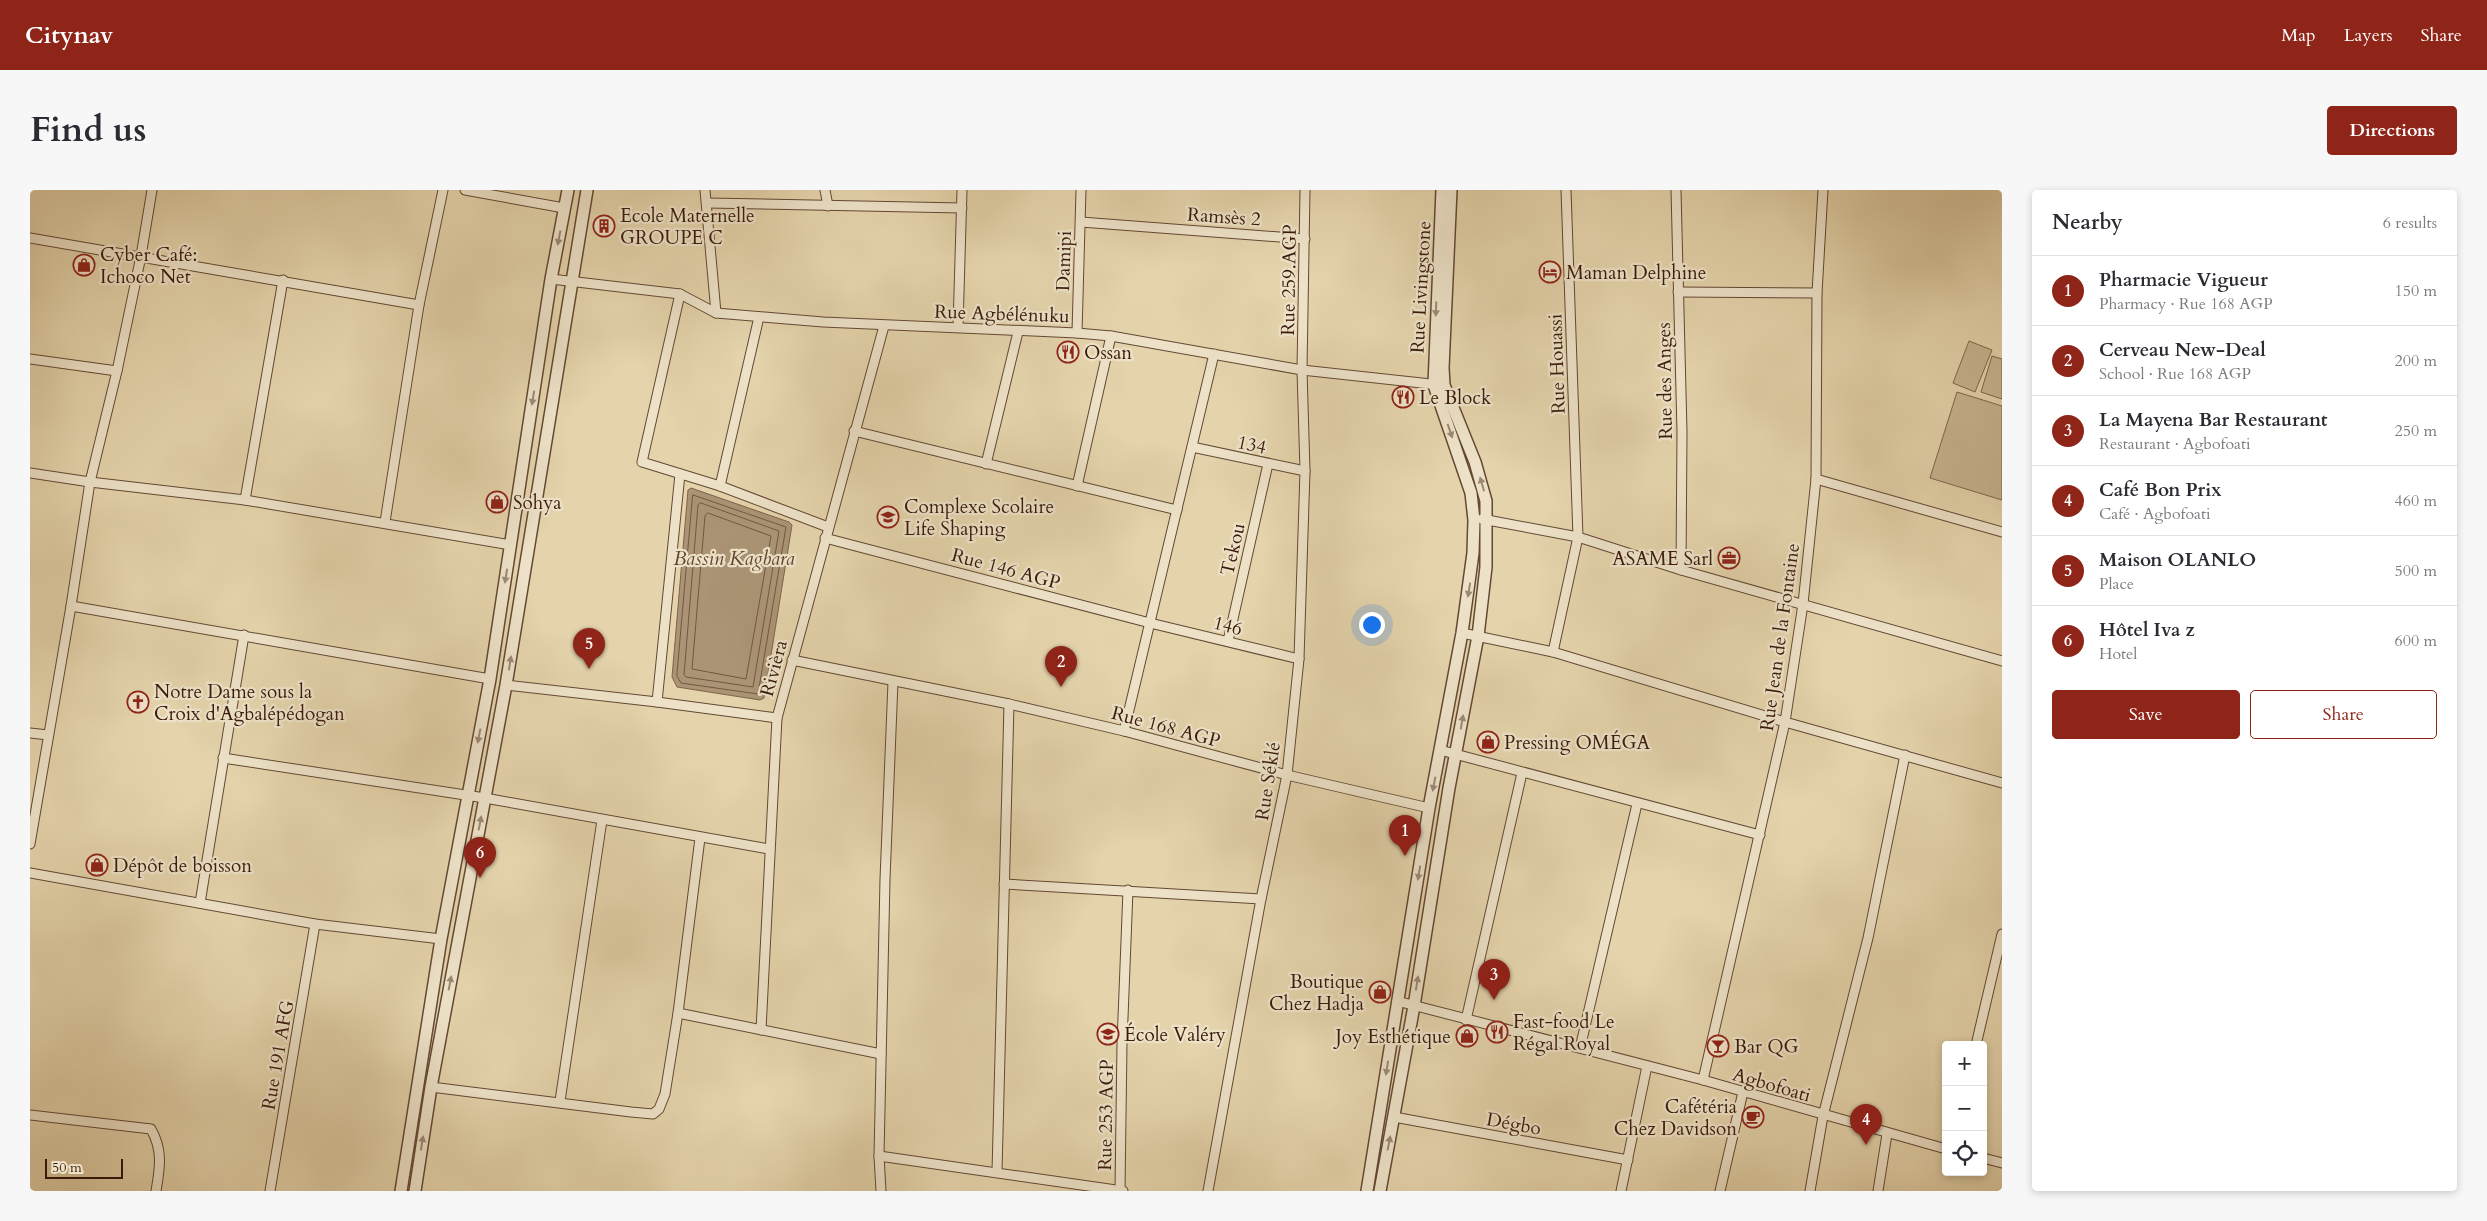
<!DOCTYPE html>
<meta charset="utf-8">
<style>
:root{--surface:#fff;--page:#f7f7f7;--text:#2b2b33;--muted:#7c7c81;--line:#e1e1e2;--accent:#8f2418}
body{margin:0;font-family:Cardo,serif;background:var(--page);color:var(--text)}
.controls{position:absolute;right:15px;bottom:15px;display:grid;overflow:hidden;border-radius:5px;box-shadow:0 2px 8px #0003}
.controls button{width:45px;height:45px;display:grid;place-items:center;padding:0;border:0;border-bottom:1px solid var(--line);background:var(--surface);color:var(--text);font:25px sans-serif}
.scale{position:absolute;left:15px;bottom:12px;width:78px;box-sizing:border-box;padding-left:5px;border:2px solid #3a1a0b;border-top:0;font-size:14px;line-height:18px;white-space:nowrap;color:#3a1a0b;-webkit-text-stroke:4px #ede2c8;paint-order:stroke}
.you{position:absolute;left:1341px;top:434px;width:18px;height:18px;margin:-12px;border:4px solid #fff;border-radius:50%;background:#1a73e8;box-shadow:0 0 0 8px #1a73e833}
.badge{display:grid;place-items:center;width:32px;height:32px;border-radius:50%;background:var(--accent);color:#fff;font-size:16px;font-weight:700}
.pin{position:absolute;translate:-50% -41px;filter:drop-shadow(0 1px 2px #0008)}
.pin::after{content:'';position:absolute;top:26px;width:18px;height:15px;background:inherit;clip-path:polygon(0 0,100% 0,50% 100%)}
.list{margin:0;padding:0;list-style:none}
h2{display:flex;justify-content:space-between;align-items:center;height:65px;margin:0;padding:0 20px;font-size:21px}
h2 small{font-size:16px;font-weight:400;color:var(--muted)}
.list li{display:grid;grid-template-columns:32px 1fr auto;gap:15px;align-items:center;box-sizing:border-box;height:70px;padding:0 20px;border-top:1px solid var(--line)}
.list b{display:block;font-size:19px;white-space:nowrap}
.list p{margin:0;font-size:16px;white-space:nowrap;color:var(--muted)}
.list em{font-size:16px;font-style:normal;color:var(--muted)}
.actions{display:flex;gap:10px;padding:15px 20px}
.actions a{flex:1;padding:11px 0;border:1px solid var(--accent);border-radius:5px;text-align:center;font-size:18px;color:var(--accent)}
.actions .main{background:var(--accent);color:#fff}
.icon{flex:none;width:28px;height:28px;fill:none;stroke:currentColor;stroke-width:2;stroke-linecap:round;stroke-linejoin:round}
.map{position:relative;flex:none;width:1972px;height:1001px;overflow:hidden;border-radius:5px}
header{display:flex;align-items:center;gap:30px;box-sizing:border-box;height:70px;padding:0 25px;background:var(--accent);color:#fff}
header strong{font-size:24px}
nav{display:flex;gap:28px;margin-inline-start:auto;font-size:18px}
.intro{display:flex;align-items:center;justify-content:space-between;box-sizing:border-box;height:120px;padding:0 30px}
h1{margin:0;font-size:35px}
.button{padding:12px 22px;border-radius:5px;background:var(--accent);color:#fff;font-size:18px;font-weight:700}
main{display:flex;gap:30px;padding:0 30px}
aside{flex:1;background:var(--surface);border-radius:5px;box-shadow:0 2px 8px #0003}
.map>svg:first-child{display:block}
.green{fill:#c7b490;stroke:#80674e}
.water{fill:#aa9475;stroke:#7d634b}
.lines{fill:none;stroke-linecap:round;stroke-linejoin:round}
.shore{stroke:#725740;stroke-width:1}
.minor-casing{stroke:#644833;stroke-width:11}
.tertiary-casing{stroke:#644833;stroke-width:14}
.minor{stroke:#ede2c8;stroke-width:9}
.tertiary{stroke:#ede2c8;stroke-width:11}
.oneway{fill:#9c8873}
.labels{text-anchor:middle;stroke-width:4.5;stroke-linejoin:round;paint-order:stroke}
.poi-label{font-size:19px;fill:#3a1a0b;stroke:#ede2c8;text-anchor:start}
.street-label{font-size:19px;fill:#3a1a0b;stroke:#ede2c8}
.water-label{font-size:20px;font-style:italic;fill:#614530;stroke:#ede2c8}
</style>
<header>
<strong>Citynav</strong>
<nav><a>Map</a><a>Layers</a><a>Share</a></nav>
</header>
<div class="intro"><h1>Find us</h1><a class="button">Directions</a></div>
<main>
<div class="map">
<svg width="1972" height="1001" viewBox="0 0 1972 1001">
<rect width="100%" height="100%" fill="#e4d3ab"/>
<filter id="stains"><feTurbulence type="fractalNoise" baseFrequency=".004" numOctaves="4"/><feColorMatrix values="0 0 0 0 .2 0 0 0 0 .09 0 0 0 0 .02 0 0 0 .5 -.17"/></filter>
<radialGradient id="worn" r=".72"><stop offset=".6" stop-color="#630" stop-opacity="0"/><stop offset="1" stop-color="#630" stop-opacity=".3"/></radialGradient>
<!-- green -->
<g class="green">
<polygon points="1939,151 1962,160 1945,202 1923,193"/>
<polygon points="1962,166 1972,169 1972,209 1951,202"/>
<polygon points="1927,202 1972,216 1972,310 1900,288"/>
</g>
<!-- water -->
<polygon class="water" points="661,298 759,332 762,335 734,508 730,510 647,497 642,487 658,300"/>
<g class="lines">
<!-- shore -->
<g class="shore">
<polygon points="663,305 756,337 728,504 651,493 647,486"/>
<polygon points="671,313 749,341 723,497 656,487 654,485 668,315"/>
<polygon points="678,323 741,346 716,489 662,479 675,326"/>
</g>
<!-- minor casing -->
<g class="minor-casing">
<g id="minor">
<polyline points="435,0 534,18"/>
<polyline points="675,0 686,123"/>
<polyline points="795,0 798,16"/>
<polyline points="1646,0 1652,242 1651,380"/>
<polyline points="677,13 932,18"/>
<polyline points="1051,32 1275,49"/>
<polyline points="0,48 389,115"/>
<polyline points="521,89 650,104 686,123 793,132 1047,143 1081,146 1272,180 1410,195"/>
<polyline points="1648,102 1787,103"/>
<polyline points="650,104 612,272 690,296 798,337"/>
<polyline points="928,137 932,0"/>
<polyline points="1047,143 1051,0"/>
<polyline points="0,169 87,181"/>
<polyline points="824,241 1147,320"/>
<polyline points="1162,257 1275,281"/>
<polyline points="956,274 988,142"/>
<polyline points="0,283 60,292 215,310 481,355"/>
<polyline points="1786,289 1972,342"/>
<polyline points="690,296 729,127"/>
<polyline points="1047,296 1081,146"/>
<polyline points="215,310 253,90"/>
<polyline points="1452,329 1548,347 1651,380 1972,471"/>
<polyline points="355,332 389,115 413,0"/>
<polyline points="795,348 1120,433 1269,469"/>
<polyline points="41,416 460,489"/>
<polyline points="1432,443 1523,462 1755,532 1972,593"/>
<polyline points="1198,451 1238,274"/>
<polyline points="1523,462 1548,347 1536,0"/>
<polyline points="762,470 979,514 1094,541 1257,585 1399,618"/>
<polyline points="476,495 627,512 747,528"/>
<polyline points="627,512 650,284"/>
<polyline points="1094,541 1184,164"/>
<polyline points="0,543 18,545"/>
<polyline points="1410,560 1730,645"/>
<polyline points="193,568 455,608 739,659"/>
<polyline points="0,654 41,416 60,292 87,181 111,66 122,0"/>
<polyline points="0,683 285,734 411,749"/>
<polyline points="974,694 1231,709"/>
<polyline points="170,713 214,445"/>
<polyline points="1367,811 1673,890 1916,959"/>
<polyline points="648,823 851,864"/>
<polyline points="1436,830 1492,583"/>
<polyline points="731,840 747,528 854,136"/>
<polyline points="1946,855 1972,744"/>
<polyline points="1550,858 1607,614"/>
<polyline points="1673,890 1755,532 1773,414 1786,289 1787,103 1793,0"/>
<polyline points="401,897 601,922 623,924 629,919 635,904 648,823 670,648"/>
<polyline points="530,911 572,630"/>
<path d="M0 925 121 939C133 960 130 978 126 1001"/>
<polyline points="1364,927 1598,970"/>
<polyline points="849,966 1093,1001"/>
<polyline points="1953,968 1972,973"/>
<polyline points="967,982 979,514"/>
<polyline points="240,1001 285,734"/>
<polyline points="851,1001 849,966 855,689 863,492"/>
<polyline points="1090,1001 1092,853 1098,700"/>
<polyline points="1178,1001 1231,709 1257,585 1269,469 1275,281 1272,180 1275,0"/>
<polyline points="1591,1001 1617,876"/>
<polyline points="1690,1001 1713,902"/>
<polyline points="1780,1001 1793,926 1838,748 1875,565"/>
<polyline points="1848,1001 1857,944"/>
</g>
</g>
<!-- tertiary casing -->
<g class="tertiary-casing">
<g id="tertiary">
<polyline points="371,1001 411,749 460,489 521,89 538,0"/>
<polyline points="385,1001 401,897 476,495 557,0"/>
<polyline points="1337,1001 1399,618 1432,443 1443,363 1444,330 1441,303 1404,195 1412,0"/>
<polyline points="1350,1001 1384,816 1419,598 1448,446 1456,377 1456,311 1445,272 1414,195 1413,178 1421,0"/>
</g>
</g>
<!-- minor -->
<use href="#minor" class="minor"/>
<!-- tertiary -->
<use href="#tertiary" class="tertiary"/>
</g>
<!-- one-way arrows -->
<defs><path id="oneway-solid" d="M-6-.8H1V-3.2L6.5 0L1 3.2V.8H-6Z" transform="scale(1.25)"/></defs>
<g class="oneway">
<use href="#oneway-solid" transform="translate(529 48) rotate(101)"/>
<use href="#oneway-solid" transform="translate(1406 119) rotate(92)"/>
<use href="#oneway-solid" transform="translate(503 208) rotate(99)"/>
<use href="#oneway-solid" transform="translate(1420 241) rotate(71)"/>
<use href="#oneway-solid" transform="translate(1452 294) rotate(-106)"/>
<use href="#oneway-solid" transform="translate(476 386) rotate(99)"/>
<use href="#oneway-solid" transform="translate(1439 400) rotate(99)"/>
<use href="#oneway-solid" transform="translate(480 473) rotate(-81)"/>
<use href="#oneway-solid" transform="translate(1432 532) rotate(-80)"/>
<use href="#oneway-solid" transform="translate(449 546) rotate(101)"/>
<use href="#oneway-solid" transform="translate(1404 594) rotate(101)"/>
<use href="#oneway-solid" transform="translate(450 633) rotate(-79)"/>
<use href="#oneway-solid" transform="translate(1389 683) rotate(99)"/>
<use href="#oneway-solid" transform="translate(420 793) rotate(-79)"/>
<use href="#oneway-solid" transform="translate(1387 793) rotate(-81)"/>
<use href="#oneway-solid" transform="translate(1357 878) rotate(99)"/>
<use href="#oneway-solid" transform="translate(392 953) rotate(-81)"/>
<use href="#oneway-solid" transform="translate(1359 953) rotate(-79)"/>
</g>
<!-- icons -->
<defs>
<g id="building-ring" transform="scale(1.125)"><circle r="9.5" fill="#ede2c8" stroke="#8f2418" stroke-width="1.5"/><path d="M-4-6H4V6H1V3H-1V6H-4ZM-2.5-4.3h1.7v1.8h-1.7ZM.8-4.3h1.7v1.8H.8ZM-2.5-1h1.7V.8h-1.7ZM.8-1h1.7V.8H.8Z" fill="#8f2418"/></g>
<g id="shop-ring" transform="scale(1.125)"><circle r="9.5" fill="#ede2c8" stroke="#8f2418" stroke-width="1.5"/><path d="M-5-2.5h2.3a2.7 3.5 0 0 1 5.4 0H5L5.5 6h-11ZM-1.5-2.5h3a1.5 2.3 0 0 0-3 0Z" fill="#8f2418"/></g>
<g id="hotel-ring" transform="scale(1.125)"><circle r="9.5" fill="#ede2c8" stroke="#8f2418" stroke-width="1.5"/><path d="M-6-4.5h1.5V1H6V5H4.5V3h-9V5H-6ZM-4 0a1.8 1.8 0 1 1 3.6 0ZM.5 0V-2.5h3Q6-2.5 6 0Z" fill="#8f2418"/></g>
<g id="restaurant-ring" transform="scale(1.125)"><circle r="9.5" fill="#ede2c8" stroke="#8f2418" stroke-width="1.5"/><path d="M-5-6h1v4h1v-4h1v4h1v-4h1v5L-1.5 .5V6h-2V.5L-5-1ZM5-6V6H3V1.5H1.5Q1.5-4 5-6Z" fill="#8f2418"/></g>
<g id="school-ring" transform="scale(1.125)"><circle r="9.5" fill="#ede2c8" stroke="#8f2418" stroke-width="1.5"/><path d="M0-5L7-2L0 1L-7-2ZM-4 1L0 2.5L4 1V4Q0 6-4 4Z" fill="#8f2418"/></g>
<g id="office-ring" transform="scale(1.125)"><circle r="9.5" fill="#ede2c8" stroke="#8f2418" stroke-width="1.5"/><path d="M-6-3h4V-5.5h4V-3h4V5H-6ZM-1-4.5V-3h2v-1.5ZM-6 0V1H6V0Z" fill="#8f2418"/></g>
<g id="church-ring" transform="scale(1.125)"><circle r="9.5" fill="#ede2c8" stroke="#8f2418" stroke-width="1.5"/><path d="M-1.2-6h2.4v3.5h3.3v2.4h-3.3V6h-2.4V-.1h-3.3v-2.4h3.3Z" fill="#8f2418"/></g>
<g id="bar-ring" transform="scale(1.125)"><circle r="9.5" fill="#ede2c8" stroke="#8f2418" stroke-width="1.5"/><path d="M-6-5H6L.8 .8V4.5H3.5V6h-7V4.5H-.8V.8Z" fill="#8f2418"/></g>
<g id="cafe-ring" transform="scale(1.125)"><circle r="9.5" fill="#ede2c8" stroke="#8f2418" stroke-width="1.5"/><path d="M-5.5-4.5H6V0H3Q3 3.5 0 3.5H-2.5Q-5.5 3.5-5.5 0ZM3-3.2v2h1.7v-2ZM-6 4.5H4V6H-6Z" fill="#8f2418"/></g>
</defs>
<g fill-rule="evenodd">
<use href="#building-ring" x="574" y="36"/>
<use href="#shop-ring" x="54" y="75"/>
<use href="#hotel-ring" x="1520" y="82"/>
<use href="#restaurant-ring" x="1038" y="162"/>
<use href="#restaurant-ring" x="1373" y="207"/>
<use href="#shop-ring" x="467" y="312"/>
<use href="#school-ring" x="858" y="327"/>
<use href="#office-ring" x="1699" y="368"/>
<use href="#church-ring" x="108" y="512"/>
<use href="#shop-ring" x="1458" y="552"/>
<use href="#shop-ring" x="67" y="675"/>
<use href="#shop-ring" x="1350" y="802"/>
<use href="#restaurant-ring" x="1467" y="842"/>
<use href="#school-ring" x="1078" y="844"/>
<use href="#shop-ring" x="1437" y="846"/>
<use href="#bar-ring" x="1688" y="856"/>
<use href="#cafe-ring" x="1723" y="927"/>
</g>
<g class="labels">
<!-- poi labels -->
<g class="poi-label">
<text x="590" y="32">Ecole Maternelle<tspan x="590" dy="22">GROUPE C</tspan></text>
<text x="70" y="71">Cyber Café:<tspan x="70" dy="22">Ichoco Net</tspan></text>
<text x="1536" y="89">Maman Delphine</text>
<text x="1054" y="169">Ossan</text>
<text x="1389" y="214">Le Block</text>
<text x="483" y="319">Sohya</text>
<text x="874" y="323">Complexe Scolaire<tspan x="874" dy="22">Life Shaping</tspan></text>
<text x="1683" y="375" text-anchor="end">ASAME Sarl</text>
<text x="124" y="508">Notre Dame sous la<tspan x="124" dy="22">Croix d'Agbalépédogan</tspan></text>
<text x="1474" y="559">Pressing OMÉGA</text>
<text x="83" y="682">Dépôt de boisson</text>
<text x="1334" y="798" text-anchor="end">Boutique<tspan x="1334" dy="22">Chez Hadja</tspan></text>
<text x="1483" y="838">Fast-food Le<tspan x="1483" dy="22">Régal Royal</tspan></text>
<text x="1094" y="851">École Valéry</text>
<text x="1421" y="853" text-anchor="end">Joy Esthétique</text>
<text x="1704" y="863">Bar QG</text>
<text x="1707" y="923" text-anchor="end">Cafétéria<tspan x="1707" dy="22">Chez Davidson</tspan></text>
</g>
<!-- street labels -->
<g class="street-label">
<text transform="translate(1194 26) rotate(4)" y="7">Ramsès 2</text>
<text transform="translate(1033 71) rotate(-88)" y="7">Damipi</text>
<text transform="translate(1258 90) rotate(-89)" y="7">Rue 259.AGP</text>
<text transform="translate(1390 97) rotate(-87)" y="7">Rue Livingstone</text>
<text transform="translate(972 123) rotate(2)" y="7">Rue Agbélénuku</text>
<text transform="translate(1526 174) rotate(-92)" y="7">Rue Houassi</text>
<text transform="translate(1634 191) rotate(-91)" y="7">Rue des Anges</text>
<text transform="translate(1222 254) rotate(12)" y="7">134</text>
<text transform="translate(1202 359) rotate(-77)" y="7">Tekou</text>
<text transform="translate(976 378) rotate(15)" y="7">Rue 146 AGP</text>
<text transform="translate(1198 435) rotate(14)" y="7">146</text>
<text transform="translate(1749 447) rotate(-82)" y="7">Rue Jean de la Fontaine</text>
<text transform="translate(743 478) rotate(-75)" y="7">Rivièra</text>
<text transform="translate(1136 536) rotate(15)" y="7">Rue 168 AGP</text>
<text transform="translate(1237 591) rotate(-81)" y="7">Rue Séklé</text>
<text transform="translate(247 865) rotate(-80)" y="7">Rue 191 AFG</text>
<text transform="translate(1742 894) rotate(16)" y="7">Agbofoati</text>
<text transform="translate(1075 925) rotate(-89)" y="7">Rue 253 AGP</text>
<text transform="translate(1484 933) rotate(10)" y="7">Dégbo</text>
</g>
<!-- water labels -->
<g class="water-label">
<text x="704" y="375">Bassin Kagbara</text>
</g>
</g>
<rect width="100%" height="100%" filter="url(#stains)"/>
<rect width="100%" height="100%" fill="url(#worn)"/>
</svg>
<div class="controls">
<button>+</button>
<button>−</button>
<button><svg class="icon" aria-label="locate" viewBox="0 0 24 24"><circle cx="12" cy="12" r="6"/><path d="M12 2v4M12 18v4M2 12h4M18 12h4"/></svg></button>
</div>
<div class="scale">50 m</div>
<div class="you"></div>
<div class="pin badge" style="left:1375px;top:666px">1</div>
<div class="pin badge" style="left:1031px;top:497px">2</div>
<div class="pin badge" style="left:1464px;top:810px">3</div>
<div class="pin badge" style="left:1836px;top:955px">4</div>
<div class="pin badge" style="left:559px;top:479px">5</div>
<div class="pin badge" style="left:450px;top:688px">6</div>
</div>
<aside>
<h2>Nearby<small>6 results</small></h2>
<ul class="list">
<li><span class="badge">1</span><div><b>Pharmacie Vigueur</b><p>Pharmacy · Rue 168 AGP</p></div><em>150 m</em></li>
<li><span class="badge">2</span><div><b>Cerveau New-Deal</b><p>School · Rue 168 AGP</p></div><em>200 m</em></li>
<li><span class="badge">3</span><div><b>La Mayena Bar Restaurant</b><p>Restaurant · Agbofoati</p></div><em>250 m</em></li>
<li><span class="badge">4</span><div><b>Café Bon Prix</b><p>Café · Agbofoati</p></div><em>460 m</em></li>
<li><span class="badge">5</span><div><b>Maison OLANLO</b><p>Place</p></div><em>500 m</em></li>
<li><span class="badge">6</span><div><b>Hôtel Iva z</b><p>Hotel</p></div><em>600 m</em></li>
</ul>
<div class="actions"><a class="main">Save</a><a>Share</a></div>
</aside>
</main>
